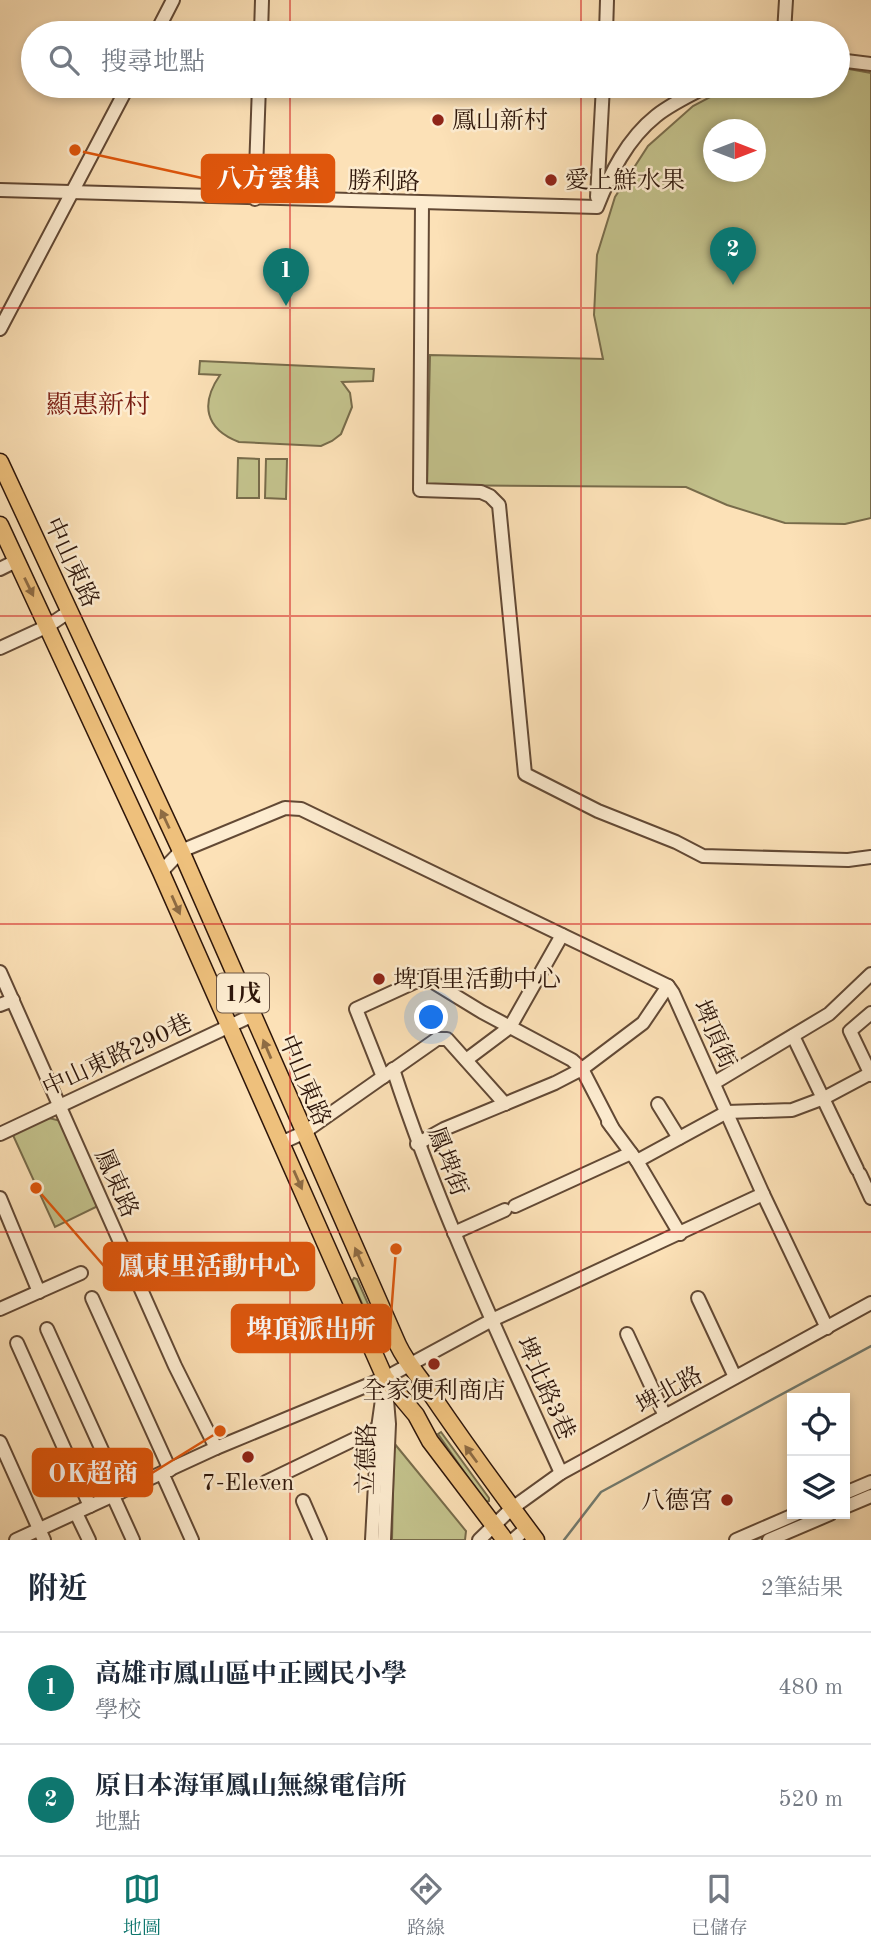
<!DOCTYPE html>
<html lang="zh-TW">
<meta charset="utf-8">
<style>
:root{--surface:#fff;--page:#f2f2f3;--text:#1f2937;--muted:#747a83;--line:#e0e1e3;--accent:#0f766e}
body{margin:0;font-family:"Old Standard TT","Noto Serif TC",serif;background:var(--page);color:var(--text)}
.controls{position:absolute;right:21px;bottom:21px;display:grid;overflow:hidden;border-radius:0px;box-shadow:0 4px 10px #0003}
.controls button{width:63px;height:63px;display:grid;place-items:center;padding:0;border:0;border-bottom:2px solid var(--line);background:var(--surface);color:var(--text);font:35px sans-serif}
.compass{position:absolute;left:703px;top:119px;width:63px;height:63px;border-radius:50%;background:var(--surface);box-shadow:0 4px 10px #0003;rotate:90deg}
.you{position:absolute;left:432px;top:1018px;width:24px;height:24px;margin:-18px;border:5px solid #fff;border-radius:50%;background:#1a73e8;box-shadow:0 0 0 10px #1a73e833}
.badge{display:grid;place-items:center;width:46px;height:46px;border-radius:50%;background:var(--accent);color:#fff;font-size:23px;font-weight:700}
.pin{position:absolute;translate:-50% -58px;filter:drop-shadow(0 2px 4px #0008)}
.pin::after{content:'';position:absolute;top:37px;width:24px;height:21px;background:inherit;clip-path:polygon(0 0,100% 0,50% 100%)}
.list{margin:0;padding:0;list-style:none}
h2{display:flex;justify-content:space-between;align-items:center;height:91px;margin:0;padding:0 28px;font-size:30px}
h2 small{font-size:23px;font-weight:400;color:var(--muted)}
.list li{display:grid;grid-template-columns:46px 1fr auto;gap:21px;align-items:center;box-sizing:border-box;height:112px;padding:0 28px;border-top:2px solid var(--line)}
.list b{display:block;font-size:26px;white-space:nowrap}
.list p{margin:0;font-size:23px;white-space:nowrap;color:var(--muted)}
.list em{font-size:23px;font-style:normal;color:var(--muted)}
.icon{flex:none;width:38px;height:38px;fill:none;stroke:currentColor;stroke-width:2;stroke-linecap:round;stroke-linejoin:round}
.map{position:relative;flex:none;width:871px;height:1540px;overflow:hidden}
.search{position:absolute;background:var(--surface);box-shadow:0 4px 10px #0003;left:21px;right:21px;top:21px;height:77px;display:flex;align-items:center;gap:18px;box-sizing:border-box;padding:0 24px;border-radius:38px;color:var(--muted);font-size:26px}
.sheet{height:315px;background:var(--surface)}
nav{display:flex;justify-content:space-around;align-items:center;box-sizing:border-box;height:98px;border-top:2px solid var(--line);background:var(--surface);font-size:19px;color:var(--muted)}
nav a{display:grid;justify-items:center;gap:4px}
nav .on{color:var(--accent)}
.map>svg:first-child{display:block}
.green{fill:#c3c28c;stroke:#786c4b;stroke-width:2;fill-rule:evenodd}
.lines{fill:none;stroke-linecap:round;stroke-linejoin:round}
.stream{stroke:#727a6e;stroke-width:2.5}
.minor-casing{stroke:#624935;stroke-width:16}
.major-casing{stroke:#2e160a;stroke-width:19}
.minor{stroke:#fdecd0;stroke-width:12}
.major{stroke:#eec07c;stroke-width:16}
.oneway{fill:#8e6b43}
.grid{fill:none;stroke:#d62828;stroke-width:2;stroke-opacity:0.55}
.poi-dot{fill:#8f2418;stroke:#fdecd0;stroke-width:2.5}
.labels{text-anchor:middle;stroke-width:5;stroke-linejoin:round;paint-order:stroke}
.shield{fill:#fdecd0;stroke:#6c5645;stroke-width:2}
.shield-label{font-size:23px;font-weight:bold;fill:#2e160a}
.poi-label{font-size:24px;fill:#2e160a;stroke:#fdecd0;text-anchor:start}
.street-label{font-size:24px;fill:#2e160a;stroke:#fdecd0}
.neighbourhood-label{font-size:26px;fill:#7a1f14;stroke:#fdecd0}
.leader{fill:none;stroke:#df560c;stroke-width:2.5}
.callout-dot{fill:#df560c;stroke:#fdecd0;stroke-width:2.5}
.callout{fill:#df560c;stroke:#df560c;stroke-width:2.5}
.callout-label{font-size:26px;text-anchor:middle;font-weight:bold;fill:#fff}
</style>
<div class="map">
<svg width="871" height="1540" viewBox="0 0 871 1540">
<rect width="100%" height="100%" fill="#fce1b7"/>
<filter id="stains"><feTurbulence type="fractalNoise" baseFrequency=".00286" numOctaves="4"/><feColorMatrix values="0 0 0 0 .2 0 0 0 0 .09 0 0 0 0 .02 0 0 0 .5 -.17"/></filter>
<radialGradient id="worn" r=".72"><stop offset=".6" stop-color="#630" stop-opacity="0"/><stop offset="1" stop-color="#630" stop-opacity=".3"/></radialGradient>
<!-- green -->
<g class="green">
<path d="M838 67 871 73V518L845 524 785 523 727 505 686 487 427 485 430 355 603 359 594 315 597 255 615 197 648 146 693 106 731 86H838ZM714 130H756V172H714Z"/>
<path d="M200 361 374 369 373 381 342 382 350 393 352 407 341 434 332 441 321 446 239 442C205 429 200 404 220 375L199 374Z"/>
<polygon points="238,458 259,459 259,498 237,498"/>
<polygon points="266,459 287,459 286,499 265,498"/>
<polygon points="49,1118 61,1121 100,1205 55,1227 12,1133"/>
<polygon points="354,1278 357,1279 384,1340 383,1343 380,1344 352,1281"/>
<polygon points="441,1432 489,1498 489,1501 485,1502 438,1434"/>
<polygon points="394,1443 466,1531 465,1540 392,1540"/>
</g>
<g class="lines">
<!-- stream -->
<g class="stream">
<polyline points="848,1499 871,1489"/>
<polyline points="795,1522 815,1514"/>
<polyline points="564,1540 601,1492 871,1346"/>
<polyline points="754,1540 767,1535"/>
</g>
<!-- minor casing -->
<g class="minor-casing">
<g id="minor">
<polyline points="156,33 173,0"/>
<polyline points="261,33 262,0"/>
<polyline points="606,33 607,0"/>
<polyline points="784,33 786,0"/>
<polyline points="838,60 871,64"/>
<path d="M0 190 597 207C610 174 627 139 656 116 671 104 690 95 708 86"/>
<polyline points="597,197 603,86"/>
<polyline points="255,199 259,86"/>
<polyline points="422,203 420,490 481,492 490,496 499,505 525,774 598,811 676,842 703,856 848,860 871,857"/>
<polyline points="0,329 128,86"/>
<polyline points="0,569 16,561"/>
<polyline points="0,648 48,626 70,611"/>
<polyline points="0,972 175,1366 216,1448"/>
<polyline points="0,1005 13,1000"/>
<polyline points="871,1013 850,1031 871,1075"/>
<polyline points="793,1036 857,1169"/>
<polyline points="466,1060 510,1027 562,935"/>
<path d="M393 1069C438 1208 501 1340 561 1473"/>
<polyline points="383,1077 356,1009 417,981 428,979 482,1012 572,1060 582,1069 612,1127"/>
<polyline points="714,1083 829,1014 871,974"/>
<polyline points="658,1104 679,1138"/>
<polyline points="608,1122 637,1161 680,1234"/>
<polyline points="0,1134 253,1015"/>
<polyline points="281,1143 303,1133 437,1039 447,1039 505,1104"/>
<polyline points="417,1144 444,1129 555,1083 582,1069 643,1023 668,986"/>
<polyline points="637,1161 727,1112 792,1110 824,1098 871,1073"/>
<polyline points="860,1174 871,1198"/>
<polyline points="763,1194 827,1328"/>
<polyline points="0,1198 39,1292"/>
<polyline points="515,1206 631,1153"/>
<polyline points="454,1233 505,1210"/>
<polyline points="92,1298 170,1470"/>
<polyline points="698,1298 735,1377"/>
<polyline points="0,1309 81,1273"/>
<polyline points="47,1329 121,1492"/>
<polyline points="627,1334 665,1416"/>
<polyline points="17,1343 90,1506"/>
<polyline points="0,1442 44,1540"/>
<polyline points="162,1473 192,1540"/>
<polyline points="266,1482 382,1426"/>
<polyline points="845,1493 871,1482"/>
<polyline points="113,1496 133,1540"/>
<polyline points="303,1501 320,1540"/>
<polyline points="845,1507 871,1496"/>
<polyline points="76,1513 89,1540"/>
<polyline points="16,1540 216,1448 385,1378 492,1320 763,1194 673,993 668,986 301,809 285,808 181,851 161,872"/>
<polyline points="372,1540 378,1428 385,1378"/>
<polyline points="384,1540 389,1424 387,1400"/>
<polyline points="479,1540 511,1509 561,1473 871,1303"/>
<polyline points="513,1540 527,1528"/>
<polyline points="736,1540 796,1514"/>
<polyline points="769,1540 830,1514"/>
</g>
</g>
<!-- major casing -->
<g class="major-casing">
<g id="major">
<path d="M0 462 181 851 398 1345C407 1364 420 1377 431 1394 465 1444 500 1492 536 1540"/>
<polyline points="0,525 161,872 385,1378 416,1415 430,1441 505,1540"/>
</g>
</g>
<!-- minor -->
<use href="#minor" class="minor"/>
<!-- major -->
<use href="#major" class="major"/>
</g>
<!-- one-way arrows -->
<defs><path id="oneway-solid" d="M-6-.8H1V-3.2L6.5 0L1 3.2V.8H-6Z" transform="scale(1.75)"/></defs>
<g class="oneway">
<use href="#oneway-solid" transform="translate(29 587) rotate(64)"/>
<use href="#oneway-solid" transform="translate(165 819) rotate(-115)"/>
<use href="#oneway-solid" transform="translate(176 905) rotate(66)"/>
<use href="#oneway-solid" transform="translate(267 1049) rotate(-113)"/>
<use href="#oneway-solid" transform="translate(298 1180) rotate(66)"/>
<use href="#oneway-solid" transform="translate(359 1257) rotate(-114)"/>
<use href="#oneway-solid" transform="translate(471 1454) rotate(-126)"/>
</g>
<!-- grid -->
<path class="grid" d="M290 0V33M581 0V33M290 86V1540M581 86V1540M0 308H871M0 616H871M0 924H871M0 1232H871"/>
<!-- markers -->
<g class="poi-dot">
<circle cx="438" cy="120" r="7"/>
<circle cx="551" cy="180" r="7"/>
<circle cx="379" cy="979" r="7"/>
<circle cx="434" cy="1364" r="7"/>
<circle cx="248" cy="1457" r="7"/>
<circle cx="727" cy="1500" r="7"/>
</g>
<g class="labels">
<!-- shield labels -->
<rect class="shield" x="217" y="973.5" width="52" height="39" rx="5"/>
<g class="shield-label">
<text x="243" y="1001">1戊</text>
</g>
<!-- poi labels -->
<g class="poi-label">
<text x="452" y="128">鳳山新村</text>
<text x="565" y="188">愛上鮮水果</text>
<text x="393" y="987">埤頂里活動中心</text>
<text x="434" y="1398" text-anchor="middle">全家便利商店</text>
<text x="248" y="1490" text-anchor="middle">7-Eleven</text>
<text x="713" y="1508" text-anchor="end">八德宮</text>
</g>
<!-- street labels -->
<g class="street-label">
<text transform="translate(384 181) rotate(1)" y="8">勝利路</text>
<text transform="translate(72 562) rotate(65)" y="8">中山東路</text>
<text transform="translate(715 1034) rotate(66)" y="8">埤頂街</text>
<text transform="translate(117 1055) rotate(-25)" y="8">中山東路290巷</text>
<text transform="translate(305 1080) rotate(67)" y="8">中山東路</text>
<text transform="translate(448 1161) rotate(69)" y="8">鳳埤街</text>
<text transform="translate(117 1183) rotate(66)" y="8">鳳東路</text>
<text transform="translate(546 1388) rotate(66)" y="8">埤北路3巷</text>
<text transform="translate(669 1390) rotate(-29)" y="8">埤北路</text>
<text transform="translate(366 1459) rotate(-89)" y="8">立德路</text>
</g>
<!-- neighbourhood labels -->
<g class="neighbourhood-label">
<text x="98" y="413">顯惠新村</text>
</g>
</g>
<!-- callouts -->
<path class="leader" d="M75 150L202 178M36 1188L104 1266M396 1249L390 1329M220 1431L152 1473"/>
<g class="callout-dot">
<circle cx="75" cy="150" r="7"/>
<circle cx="36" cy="1188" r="7"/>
<circle cx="396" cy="1249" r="7"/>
<circle cx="220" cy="1431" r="7"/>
</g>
<g class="callout">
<rect x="202" y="155" width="132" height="47" rx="7"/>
<rect x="104" y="1243" width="210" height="47" rx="7"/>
<rect x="232" y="1305" width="158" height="47" rx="7"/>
<rect x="33" y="1449" width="119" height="47" rx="7"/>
</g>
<g class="callout-label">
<text x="268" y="187">八方雲集</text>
<text x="209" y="1275">鳳東里活動中心</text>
<text x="311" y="1338">埤頂派出所</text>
<text x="93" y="1482">OK超商</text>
</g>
<rect width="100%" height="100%" filter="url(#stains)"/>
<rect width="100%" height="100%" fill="url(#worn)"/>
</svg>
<div class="controls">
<button><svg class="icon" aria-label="locate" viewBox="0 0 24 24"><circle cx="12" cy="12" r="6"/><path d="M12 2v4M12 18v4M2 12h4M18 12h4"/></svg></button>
<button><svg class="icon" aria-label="layers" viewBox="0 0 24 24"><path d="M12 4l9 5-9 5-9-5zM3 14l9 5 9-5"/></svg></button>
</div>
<svg class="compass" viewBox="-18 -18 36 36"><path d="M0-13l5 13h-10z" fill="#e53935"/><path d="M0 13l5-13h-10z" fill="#747a83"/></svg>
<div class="you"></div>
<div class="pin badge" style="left:286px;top:306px">1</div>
<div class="pin badge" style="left:733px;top:285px">2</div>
<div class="search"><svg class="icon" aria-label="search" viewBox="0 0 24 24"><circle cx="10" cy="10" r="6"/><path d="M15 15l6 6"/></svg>搜尋地點</div>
</div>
<section class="sheet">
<h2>附近<small>2筆結果</small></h2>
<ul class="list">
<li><span class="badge">1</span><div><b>高雄市鳳山區中正國民小學</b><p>學校</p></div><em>480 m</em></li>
<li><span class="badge">2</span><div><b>原日本海軍鳳山無線電信所</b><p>地點</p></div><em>520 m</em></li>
</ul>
</section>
<nav>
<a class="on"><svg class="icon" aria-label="map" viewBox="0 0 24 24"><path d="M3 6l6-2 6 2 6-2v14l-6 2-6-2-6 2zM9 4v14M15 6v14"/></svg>地圖</a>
<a><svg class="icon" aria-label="directions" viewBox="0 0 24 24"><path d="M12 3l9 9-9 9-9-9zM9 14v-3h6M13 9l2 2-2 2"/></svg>路線</a>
<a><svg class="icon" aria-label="saved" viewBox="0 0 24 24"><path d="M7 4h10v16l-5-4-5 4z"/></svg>已儲存</a>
</nav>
